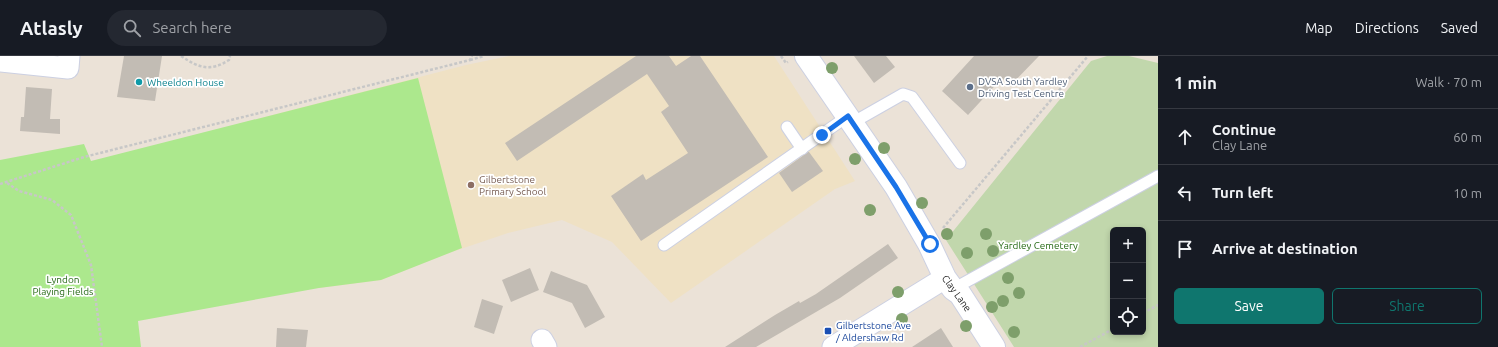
<!DOCTYPE html>
<meta charset="utf-8">
<style>
:root{--surface:#171b24;--page:#242831;--text:#f1f3f6;--muted:#9ea1a6;--line:#363941;--accent:#0f766e}
body{margin:0;font-family:Ubuntu,sans-serif;background:var(--page);color:var(--text)}
.controls{position:absolute;right:12px;bottom:12px;display:grid;overflow:hidden;border-radius:6px;box-shadow:0 2px 6px #0003}
.controls button{width:36px;height:36px;display:grid;place-items:center;padding:0;border:0;border-bottom:1px solid var(--line);background:var(--surface);color:var(--text);font:20px sans-serif}
.stop{position:absolute;width:12px;height:12px;margin:-9px;border:3px solid #1a73e8;border-radius:50%;background:#fff}
.stop.end{background:#1a73e8;border-color:#fff;box-shadow:0 1px 4px #0008}
.list{margin:0;padding:0;list-style:none}
h2{display:flex;justify-content:space-between;align-items:center;height:52px;margin:0;padding:0 16px;font-size:17px}
h2 small{font-size:13px;font-weight:400;color:var(--muted)}
.list li{display:grid;grid-template-columns:26px 1fr auto;gap:12px;align-items:center;box-sizing:border-box;height:56px;padding:0 16px;border-top:1px solid var(--line)}
.list b{display:block;font-size:15px;white-space:nowrap}
.list p{margin:0;font-size:13px;white-space:nowrap;color:var(--muted)}
.list em{font-size:13px;font-style:normal;color:var(--muted)}
.actions{display:flex;gap:8px;padding:12px 16px}
.actions a{flex:1;padding:9px 0;border:1px solid var(--accent);border-radius:6px;text-align:center;font-size:14px;color:var(--accent)}
.actions .main{background:var(--accent);color:#fff}
.icon{flex:none;width:22px;height:22px;fill:none;stroke:currentColor;stroke-width:2;stroke-linecap:round;stroke-linejoin:round}
.map{position:relative;flex:none;width:1158px;height:291px;overflow:hidden}
header{display:flex;align-items:center;gap:24px;box-sizing:border-box;height:56px;padding:0 20px;background:var(--surface);border-bottom:1px solid var(--line)}
header strong{font-size:19px}
nav{display:flex;gap:22px;margin-inline-start:auto;font-size:14px}
.search{width:280px;height:36px;background:var(--page);display:flex;align-items:center;gap:10px;box-sizing:border-box;padding:0 14px;border-radius:22px;color:var(--muted);font-size:15px}
main{display:flex}
aside{flex:1;background:var(--surface)}
.map>svg:first-child{display:block}
.education{fill:#efe1c4}
.green{fill:#ace88d}
.cemetery{fill:#c1d7ac;fill-rule:evenodd}
.building{fill:#c2bcb4}
.lines{fill:none;stroke-linecap:round;stroke-linejoin:round}
.service-casing{stroke:#ccd0e2;stroke-width:13}
.minor-casing{stroke:#ccd0e2;stroke-width:23}
.tertiary-casing{stroke:#ccd0e2;stroke-width:24}
.path{stroke:#c7c7c7;stroke-width:2.5;stroke-dasharray:3 2;stroke-linecap:butt}
.service{stroke:#fff;stroke-width:11}
.minor{stroke:#fff;stroke-width:21}
.tertiary{stroke:#fff;stroke-width:22}
.tree{fill:#7e9f6b}
.route{stroke:#1a73e8;stroke-width:5}
.culture-dot{fill:#0f9aa8;stroke:#fff;stroke-width:1.5}
.service-dot{fill:#5c6f8a;stroke:#fff;stroke-width:1.5}
.education-dot{fill:#8d6e63;stroke:#fff;stroke-width:1.5}
.transit-dot{fill:#1a4fb4;stroke:#fff;stroke-width:1.5}
.labels{text-anchor:middle;stroke-width:3.5;stroke-linejoin:round;paint-order:stroke}
.service-label{font-size:10px;fill:#4e5e75;stroke:#fff;text-anchor:start}
.culture-label{font-size:10px;fill:#0d838f;stroke:#fff;text-anchor:start}
.education-label{font-size:10px;fill:#785e54;stroke:#fff;text-anchor:start}
.park-label{font-size:10px;fill:#246813;stroke:#fff}
.street-label{font-size:10px;fill:#272727;stroke:#fff}
.transit-label{font-size:10px;fill:#164399;stroke:#fff;text-anchor:start}
</style>
<header>
<strong>Atlasly</strong>
<div class="search"><svg class="icon" aria-label="search" viewBox="0 0 24 24"><circle cx="10" cy="10" r="6"/><path d="M15 15l6 6"/></svg>Search here</div>
<nav><a>Map</a><a>Directions</a><a>Saved</a></nav>
</header>
<main>
<div class="map">
<svg width="1158" height="291" viewBox="0 0 1158 291">
<rect width="100%" height="100%" fill="#ebe2d7"/>
<!-- education -->
<polygon class="education" points="509,0 774,0 855,125 835,133 671,247 612,186 562,164 508,177 446,198 381,224 319,232 91,106 466,9"/>
<!-- green -->
<polygon class="green" points="418,22 462,192 381,224 319,232 138,265 141,291 0,291 0,104 84,88 91,105"/>
<!-- cemetery -->
<path class="cemetery" d="M1107 0H1129L1158 7V291H1014L946 184 1091 5ZM1113 174H1143V276H1113Z"/>
<!-- building -->
<g class="building">
<polygon points="124,0 162,0 155,45 117,41"/>
<polygon points="636,0 669,0 676,10 691,0 700,0 768,101 641,185 611,140 643,118 646,124 688,97 661,56 669,50 647,18 517,105 505,87"/>
<polygon points="854,0 886,0 895,11 874,27"/>
<polygon points="974,0 1039,0 1010,30 1002,22 968,59 942,35"/>
<polygon points="26,31 52,33 50,63 60,63 60,78 20,75 21,61 24,61"/>
<polygon points="808,96 809,96 823,115 792,136 779,117"/>
<polygon points="888,188 898,202 840,242 756,291 725,291 775,259 799,245 800,247 816,238"/>
<polygon points="530,212 539,234 511,246 502,224"/>
<polygon points="551,215 587,229 605,261 585,272 572,247 543,236"/>
<polygon points="482,243 503,250 494,278 474,271"/>
<polygon points="277,272 308,274 306,291 276,291"/>
<polygon points="941,272 953,291 912,291"/>
</g>
<g class="lines">
<!-- service casing -->
<g class="service-casing">
<g id="service">
<polyline points="852,67 903,38 912,41 960,107"/>
<polyline points="787,71 802,93"/>
<polyline points="664,189 848,60"/>
<polyline points="953,233 1158,120"/>
</g>
</g>
<!-- minor casing -->
<g class="minor-casing">
<g id="minor">
<polyline points="0,5 68,12 69,0"/>
<polyline points="542,284 546,291"/>
<polyline points="833,291 945,222"/>
</g>
</g>
<!-- tertiary casing -->
<g class="tertiary-casing">
<polyline id="tertiary" points="806,0 896,131 929,188 945,222 953,233 960,238 994,291"/>
</g>
<!-- path -->
<g class="path">
<path d="M181 0C199 12 210 16 229 4L230 0"/>
<polyline points="781,0 786,7 788,6"/>
<polyline points="470,4 484,0"/>
<polyline points="7,127 19,135 52,144 71,159 91,209 102,291"/>
<polyline points="0,128 84,101 470,4 472,0"/>
<polyline points="943,172 1088,0"/>
<polyline points="1143,257 1158,249"/>
<polyline points="1080,291 1113,273"/>
</g>
<!-- service -->
<use href="#service" class="service"/>
<!-- minor -->
<use href="#minor" class="minor"/>
<!-- tertiary -->
<use href="#tertiary" class="tertiary"/>
</g>
<!-- trees -->
<g class="tree">
<circle cx="832" cy="12" r="6"/>
<circle cx="884" cy="92" r="6"/>
<circle cx="855" cy="103" r="6"/>
<circle cx="922" cy="147" r="6"/>
<circle cx="870" cy="154" r="6"/>
<circle cx="947" cy="178" r="6"/>
<circle cx="986" cy="178" r="6"/>
<circle cx="993" cy="195" r="6"/>
<circle cx="967" cy="197" r="6"/>
<circle cx="1008" cy="222" r="6"/>
<circle cx="898" cy="236" r="6"/>
<circle cx="1019" cy="237" r="6"/>
<circle cx="1003" cy="245" r="6"/>
<circle cx="992" cy="251" r="6"/>
<circle cx="902" cy="263" r="6"/>
<circle cx="966" cy="270" r="6"/>
<circle cx="1014" cy="276" r="6"/>
</g>
<g class="lines">
<!-- route -->
<polyline class="route" points="822,79 848,60 896,131 930,188"/>
</g>
<!-- markers -->
<circle class="culture-dot" cx="139" cy="26" r="4"/>
<circle class="service-dot" cx="970" cy="31" r="4"/>
<circle class="education-dot" cx="471" cy="129" r="4"/>
<rect class="transit-dot" x="824" y="271" width="8" height="8" rx="2"/>
<g class="labels">
<!-- service labels -->
<g class="service-label">
<text x="978" y="29">DVSA South Yardley<tspan x="978" dy="12">Driving Test Centre</tspan></text>
</g>
<!-- culture labels -->
<g class="culture-label">
<text x="147" y="30">Wheeldon House</text>
</g>
<!-- education labels -->
<g class="education-label">
<text x="479" y="127">Gilbertstone<tspan x="479" dy="12">Primary School</tspan></text>
</g>
<!-- park labels -->
<g class="park-label">
<text x="1038" y="193">Yardley Cemetery</text>
<text x="63" y="227">Lyndon<tspan x="63" dy="12">Playing Fields</tspan></text>
</g>
<!-- street labels -->
<g class="street-label">
<text transform="translate(957 237) rotate(54)" y="4">Clay Lane</text>
</g>
<!-- transit labels -->
<g class="transit-label">
<text x="836" y="273">Gilbertstone Ave<tspan x="836" dy="12">/ Aldershaw Rd</tspan></text>
</g>
</g>
</svg>
<div class="controls">
<button>+</button>
<button>−</button>
<button><svg class="icon" aria-label="locate" viewBox="0 0 24 24"><circle cx="12" cy="12" r="6"/><path d="M12 2v4M12 18v4M2 12h4M18 12h4"/></svg></button>
</div>
<div class="stop" style="left:930px;top:188px"></div>
<div class="stop end" style="left:822px;top:79px"></div>
</div>
<aside>
<h2>1 min<small>Walk · 70 m</small></h2>
<ul class="list">
<li><svg class="icon" aria-label="ahead" viewBox="0 0 24 24"><path d="M12 20V5M6 11l6-6 6 6"/></svg><div><b>Continue</b><p>Clay Lane</p></div><em>60 m</em></li>
<li><svg class="icon" aria-label="left" viewBox="0 0 24 24"><path d="M17 20v-9H6M10 6l-5 5 5 5"/></svg><div><b>Turn left</b></div><em>10 m</em></li>
<li><svg class="icon" aria-label="arrive" viewBox="0 0 24 24"><path d="M6 21V4h12l-3 4 3 4H6"/></svg><div><b>Arrive at destination</b></div></li>
</ul>
<div class="actions"><a class="main">Save</a><a>Share</a></div>
</aside>
</main>
